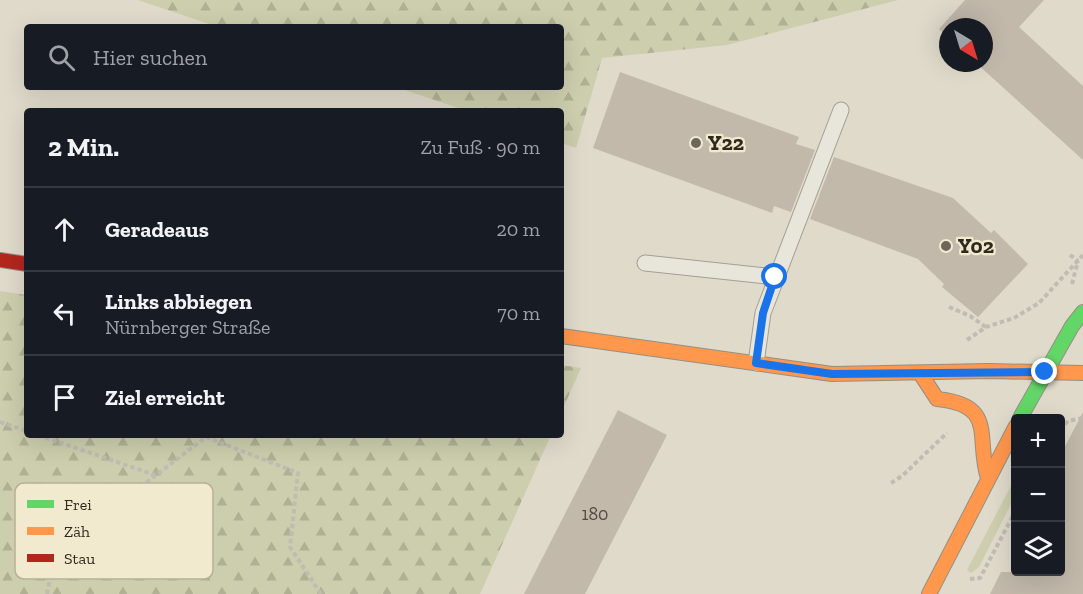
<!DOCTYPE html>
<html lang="de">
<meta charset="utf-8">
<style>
:root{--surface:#171b24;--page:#242831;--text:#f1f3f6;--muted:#9ea1a6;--line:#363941}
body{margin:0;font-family:"Zilla Slab",serif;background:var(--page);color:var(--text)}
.controls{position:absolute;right:18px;bottom:18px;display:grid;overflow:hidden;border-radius:6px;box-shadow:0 6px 24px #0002}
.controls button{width:54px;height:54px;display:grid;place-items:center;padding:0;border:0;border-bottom:2px solid var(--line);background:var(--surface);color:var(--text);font:30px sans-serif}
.compass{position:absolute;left:939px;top:18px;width:54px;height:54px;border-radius:50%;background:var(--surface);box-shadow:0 6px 24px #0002;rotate:142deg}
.stop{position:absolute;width:18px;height:18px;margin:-14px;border:4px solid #1a73e8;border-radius:50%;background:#fff}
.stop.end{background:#1a73e8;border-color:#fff;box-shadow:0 2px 6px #0008}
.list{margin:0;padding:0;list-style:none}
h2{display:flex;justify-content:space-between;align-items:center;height:78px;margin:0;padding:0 24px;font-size:26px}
h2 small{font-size:20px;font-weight:400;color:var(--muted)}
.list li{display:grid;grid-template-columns:39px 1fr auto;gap:18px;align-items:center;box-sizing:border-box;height:84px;padding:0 24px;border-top:2px solid var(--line)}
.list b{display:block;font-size:22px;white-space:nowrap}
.list p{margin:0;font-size:20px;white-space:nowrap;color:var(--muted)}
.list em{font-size:20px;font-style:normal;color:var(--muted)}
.icon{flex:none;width:33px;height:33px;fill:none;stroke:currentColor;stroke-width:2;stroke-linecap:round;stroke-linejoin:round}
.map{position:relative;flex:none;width:1083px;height:594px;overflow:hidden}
.search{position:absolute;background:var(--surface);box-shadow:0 6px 24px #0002;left:24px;top:24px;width:540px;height:66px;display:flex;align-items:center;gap:15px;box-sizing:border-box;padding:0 21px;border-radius:6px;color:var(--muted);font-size:22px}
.panel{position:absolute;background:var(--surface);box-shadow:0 6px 24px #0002;left:24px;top:108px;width:540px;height:330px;border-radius:6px}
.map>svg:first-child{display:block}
.grass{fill:#cccead}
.forest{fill:url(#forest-firs)}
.building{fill:#c2b9ab}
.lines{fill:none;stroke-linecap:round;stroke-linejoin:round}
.lane-casing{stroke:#a49f93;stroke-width:17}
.fast-casing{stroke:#948f84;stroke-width:16}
.slow-casing{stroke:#948f84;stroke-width:16}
.jam-casing{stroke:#948f84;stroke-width:16}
.path{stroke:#c0bcb2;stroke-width:4;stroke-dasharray:4.5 3;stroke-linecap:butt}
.lane{stroke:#e8e5db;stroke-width:15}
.fast{stroke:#63d668;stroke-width:14}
.slow{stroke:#ff974d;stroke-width:14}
.jam{stroke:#b3261e;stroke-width:14}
.route{stroke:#1a73e8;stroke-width:8}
.poi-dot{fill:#6e665a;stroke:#f1eacf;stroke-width:2}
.labels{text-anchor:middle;stroke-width:4.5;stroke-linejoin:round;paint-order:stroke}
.number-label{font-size:18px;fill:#554c40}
.poi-label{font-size:21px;font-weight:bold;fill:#31281d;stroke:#f1eacf;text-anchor:start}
.key{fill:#f1eacf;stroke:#b7b09a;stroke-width:1.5}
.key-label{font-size:16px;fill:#31281d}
</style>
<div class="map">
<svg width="1083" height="594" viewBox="0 0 1083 594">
<defs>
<pattern id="forest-firs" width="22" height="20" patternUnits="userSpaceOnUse" patternTransform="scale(1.5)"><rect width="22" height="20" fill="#cccead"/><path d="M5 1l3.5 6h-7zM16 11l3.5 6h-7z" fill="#b0b194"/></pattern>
</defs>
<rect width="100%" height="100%" fill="#dfdaca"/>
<!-- grass -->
<polygon class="grass" points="1015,478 1015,496 979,567 971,573 967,570"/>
<!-- forest -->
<g class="forest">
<polygon points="138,0 898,0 727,45 602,58 576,148 561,143 561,111 467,111 396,87 561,87 561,27 218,27"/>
<polygon points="0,291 27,295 27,435 551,435 480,594 0,594"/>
<polygon points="561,365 581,368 561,413"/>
</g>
<!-- building -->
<g class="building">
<polygon points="965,0 1044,0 1019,27 1083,86 1083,160 976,63 984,63 984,27 948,27 948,37 939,29"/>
<polygon points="620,72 799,137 796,144 815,150 791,212 774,206 772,213 593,148"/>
<polygon points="834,157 953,198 991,233 994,230 1028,264 978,317 942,287 944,284 918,259 810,219"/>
<polygon points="618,410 667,435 585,594 524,594"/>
<polygon points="1083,412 1083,594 990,594 1001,572 1060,572 1060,456"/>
</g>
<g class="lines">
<!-- lane casing -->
<g class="lane-casing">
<g id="lane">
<polyline points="645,263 775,277"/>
<polyline points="756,363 763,313 841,110"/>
</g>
</g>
<!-- fast casing -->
<g class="fast-casing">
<polyline id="fast" points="1020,418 1072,326 1083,312"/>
</g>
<!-- slow casing -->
<g class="slow-casing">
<g id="slow">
<polyline points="561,336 832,374 988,371 1083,373"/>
<path d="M920 373 937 399C998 405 975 438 988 478"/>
<polyline points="929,594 1016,426"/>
</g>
</g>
<!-- jam casing -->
<g class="jam-casing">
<polyline id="jam" points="0,260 27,264"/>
</g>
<!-- path -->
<g class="path">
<polyline points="1070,255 1078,261"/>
<polyline points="1072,284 1078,261"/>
<polyline points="949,307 970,316 986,327"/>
<polyline points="967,340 986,327 1014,318 1039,303 1083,255"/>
<polyline points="0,422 27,431"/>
<polyline points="1060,430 1068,421 1083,418"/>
<polyline points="38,435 155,475"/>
<polyline points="891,483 902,476 947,433"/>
<polyline points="970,579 980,578 1016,510"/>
<polyline points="47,594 55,552 206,437 298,473 290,547 321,594"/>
</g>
<!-- lane -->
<use href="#lane" class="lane"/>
<!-- fast -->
<use href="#fast" class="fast"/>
<!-- slow -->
<use href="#slow" class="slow"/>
<!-- jam -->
<use href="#jam" class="jam"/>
</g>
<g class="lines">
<!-- route -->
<polyline class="route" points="775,277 763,313 756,363 832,374 1045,372"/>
</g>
<!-- markers -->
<g class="poi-dot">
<circle cx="696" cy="143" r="6"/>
<circle cx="946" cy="246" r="6"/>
</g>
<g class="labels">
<!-- number labels -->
<g class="number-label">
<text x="595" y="520">180</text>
</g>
<!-- poi labels -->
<g class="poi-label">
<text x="708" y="150">Y22</text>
<text x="958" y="253">Y02</text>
</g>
</g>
<!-- legend -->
<rect x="15" y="483" width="198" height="96" rx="9" class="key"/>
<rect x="27" y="500" width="27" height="8" fill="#63d668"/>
<rect x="27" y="527" width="27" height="8" fill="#ff974d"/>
<rect x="27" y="554" width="27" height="8" fill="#b3261e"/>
<g class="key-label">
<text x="64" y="510">Frei</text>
<text x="64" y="537">Zäh</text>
<text x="64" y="564">Stau</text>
</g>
</svg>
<div class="controls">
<button>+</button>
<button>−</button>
<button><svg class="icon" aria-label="layers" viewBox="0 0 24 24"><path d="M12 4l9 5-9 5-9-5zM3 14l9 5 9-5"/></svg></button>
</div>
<svg class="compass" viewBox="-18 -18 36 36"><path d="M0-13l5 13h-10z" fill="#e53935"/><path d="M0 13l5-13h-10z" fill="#9ea1a6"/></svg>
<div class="stop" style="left:775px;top:277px"></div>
<div class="stop end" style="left:1045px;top:372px"></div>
<div class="search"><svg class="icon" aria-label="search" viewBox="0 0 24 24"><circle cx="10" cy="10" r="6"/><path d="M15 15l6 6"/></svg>Hier suchen</div>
<section class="panel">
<h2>2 Min.<small>Zu Fuß · 90 m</small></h2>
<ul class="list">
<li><svg class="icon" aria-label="ahead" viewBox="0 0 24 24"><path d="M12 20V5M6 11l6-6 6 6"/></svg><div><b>Geradeaus</b></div><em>20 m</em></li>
<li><svg class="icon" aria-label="left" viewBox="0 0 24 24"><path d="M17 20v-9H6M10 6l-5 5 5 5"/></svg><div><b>Links abbiegen</b><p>Nürnberger Straße</p></div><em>70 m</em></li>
<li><svg class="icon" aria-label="arrive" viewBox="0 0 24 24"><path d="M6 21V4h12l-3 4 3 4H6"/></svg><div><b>Ziel erreicht</b></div></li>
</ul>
</section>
</div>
